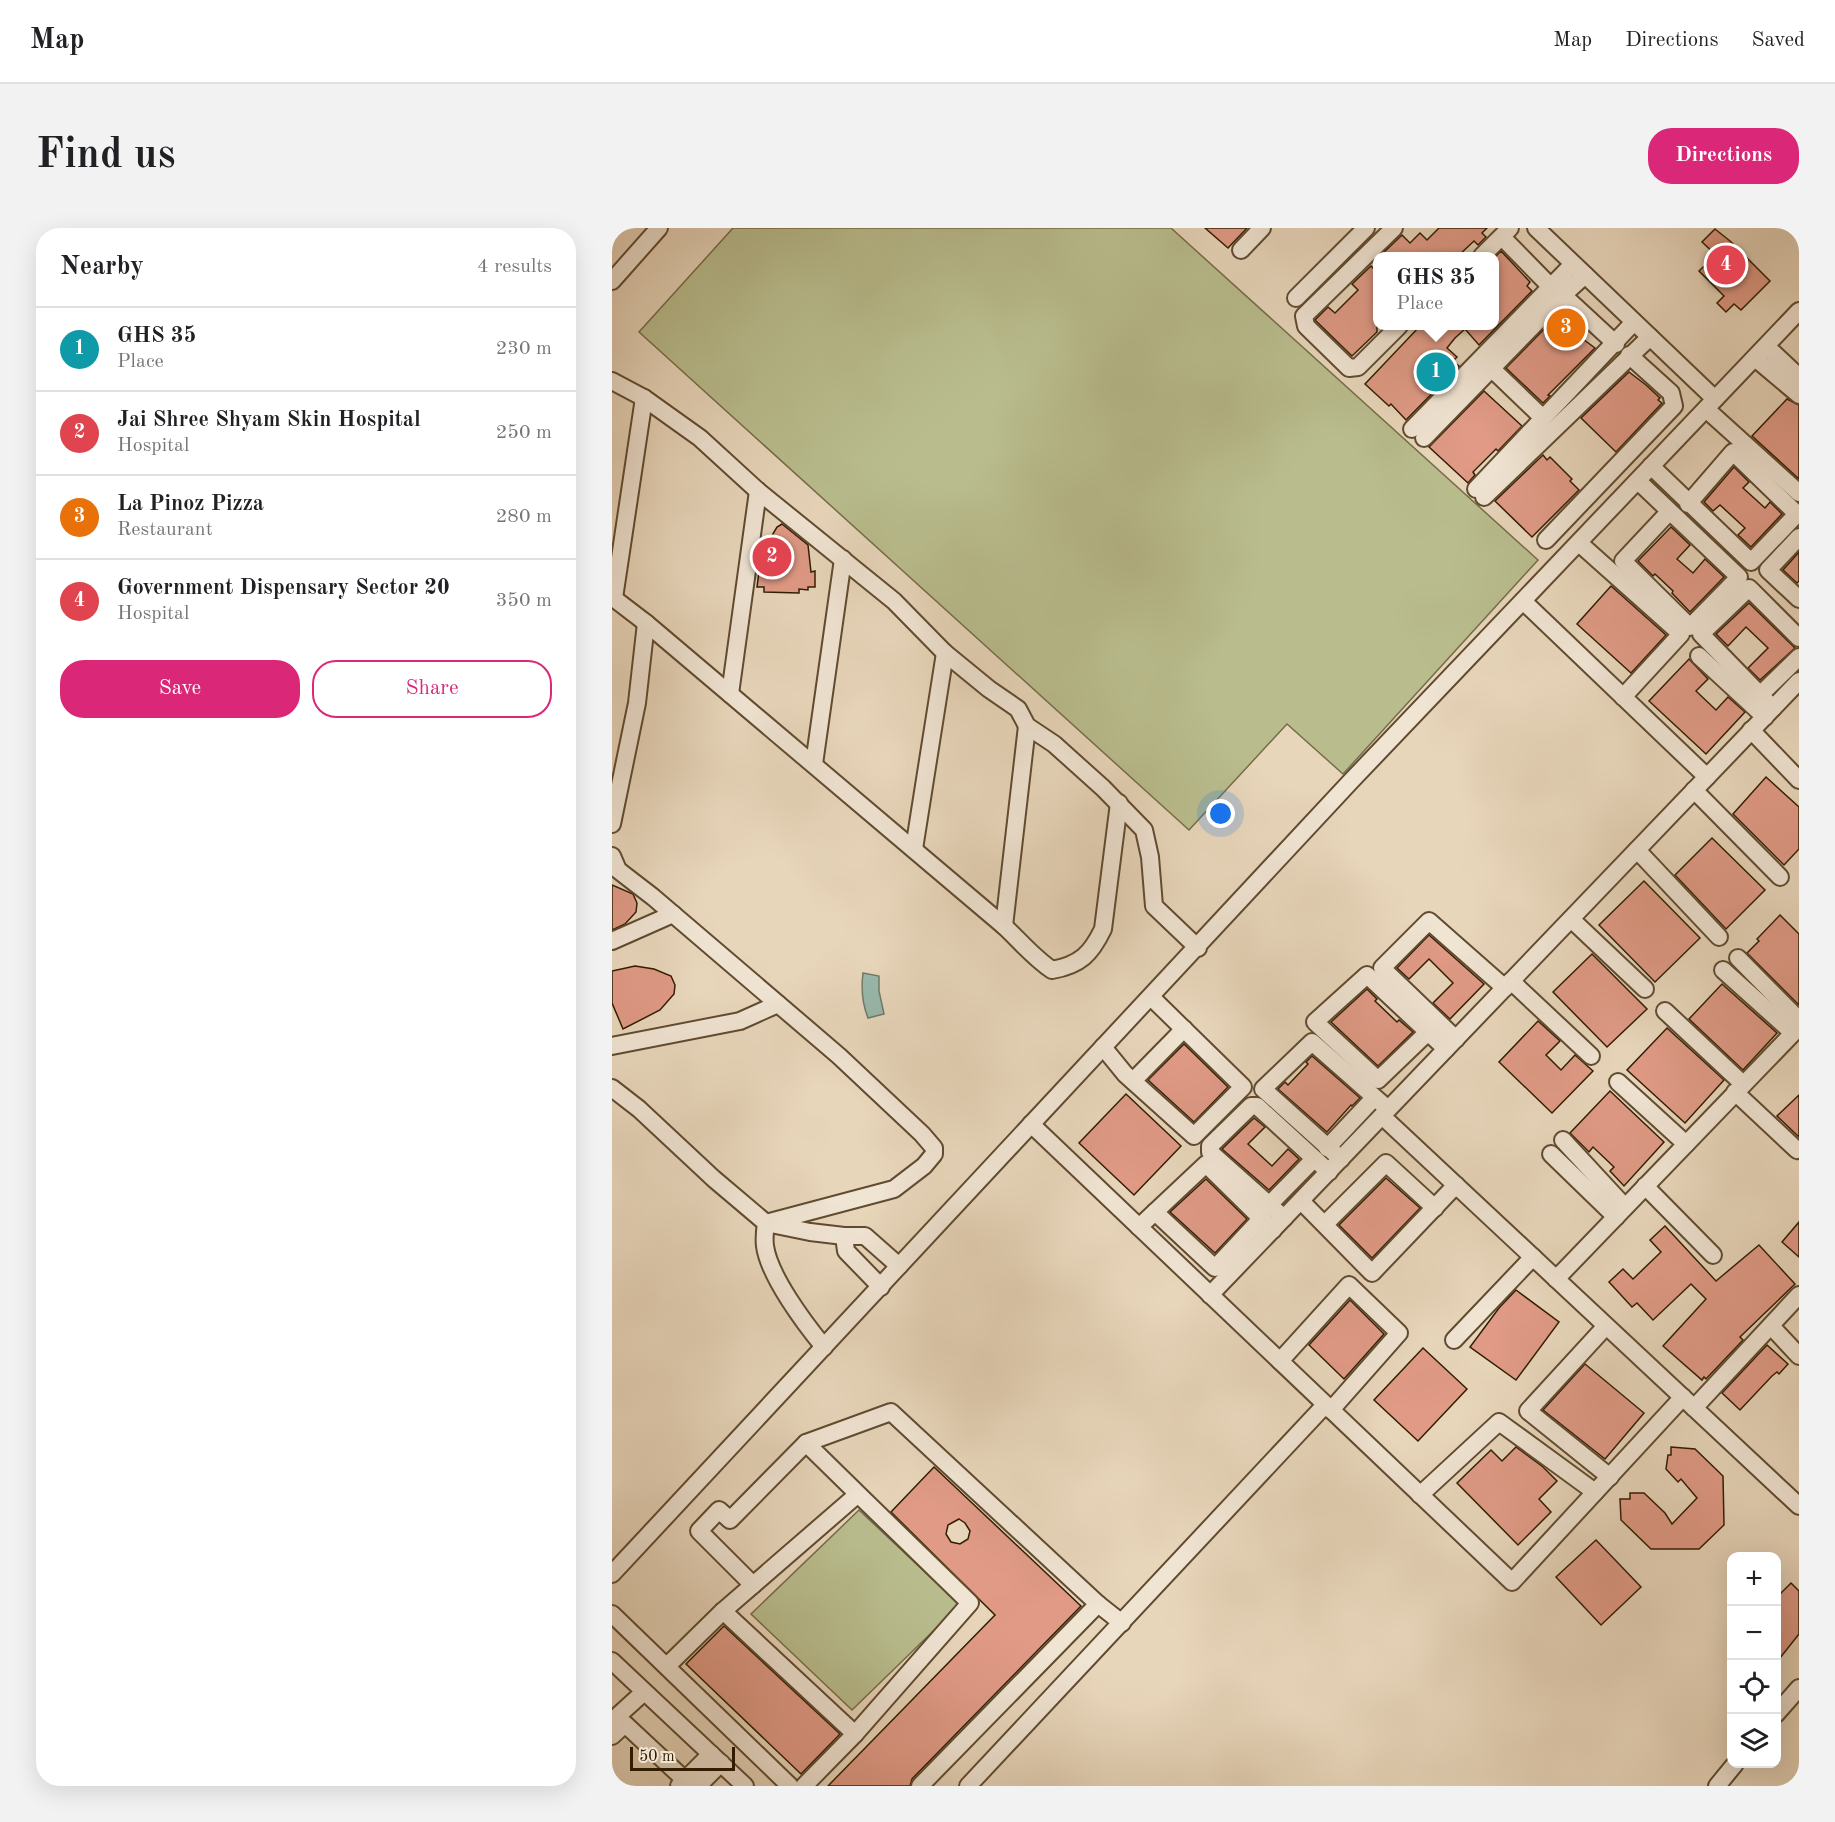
<!DOCTYPE html>
<meta charset="utf-8">
<style>
:root{--surface:#fff;--page:#f2f2f2;--text:#202124;--muted:#757577;--line:#e0e0e0;--accent:#db2777}
body{margin:0;font-family:"Old Standard TT",serif;background:var(--page);color:var(--text)}
.controls{position:absolute;right:18px;bottom:18px;display:grid;overflow:hidden;border-radius:12px;box-shadow:0 6px 24px #0002}
.controls button{width:54px;height:54px;display:grid;place-items:center;padding:0;border:0;border-bottom:2px solid var(--line);background:var(--surface);color:var(--text);font:30px sans-serif}
.scale{position:absolute;left:18px;bottom:15px;width:105px;box-sizing:border-box;padding-left:6px;border:3px solid #321d01;border-top:0;font-size:16px;line-height:21px;white-space:nowrap;color:#321d01;-webkit-text-stroke:4px #f0e4d3;paint-order:stroke}
.you{position:absolute;left:609px;top:586px;width:21px;height:21px;margin:-15px;border:4px solid #fff;border-radius:50%;background:#1a73e8;box-shadow:0 0 0 9px #1a73e833}
.badge{display:grid;place-items:center;width:39px;height:39px;border-radius:50%;background:var(--accent);color:#fff;font-size:20px;font-weight:700}
.pin{position:absolute;translate:-50% -50%;border:3px solid #fff;box-shadow:0 2px 6px #0006}
.popup{position:absolute;left:761px;top:24px;width:126px;height:78px;box-sizing:border-box;display:grid;place-content:center;border-radius:12px;background:var(--surface);filter:drop-shadow(0 2px 4px #0005);font-size:20px;white-space:nowrap;color:var(--muted)}
.popup b{font-size:22px;color:var(--text)}
.popup::after{content:'';position:absolute;left:50%;top:100%;margin-left:-12px;border:12px solid transparent;border-top-color:var(--surface)}
.list{margin:0;padding:0;list-style:none}
h2{display:flex;justify-content:space-between;align-items:center;height:78px;margin:0;padding:0 24px;font-size:26px}
h2 small{font-size:20px;font-weight:400;color:var(--muted)}
.list li{display:grid;grid-template-columns:39px 1fr auto;gap:18px;align-items:center;box-sizing:border-box;height:84px;padding:0 24px;border-top:2px solid var(--line)}
.list b{display:block;font-size:22px;white-space:nowrap}
.list p{margin:0;font-size:20px;white-space:nowrap;color:var(--muted)}
.list em{font-size:20px;font-style:normal;color:var(--muted)}
.actions{display:flex;gap:12px;padding:18px 24px}
.actions a{flex:1;padding:14px 0;border:2px solid var(--accent);border-radius:24px;text-align:center;font-size:21px;color:var(--accent)}
.actions .main{background:var(--accent);color:#fff}
.icon{flex:none;width:33px;height:33px;fill:none;stroke:currentColor;stroke-width:2;stroke-linecap:round;stroke-linejoin:round}
.map{position:relative;flex:none;width:1187px;height:1558px;overflow:hidden;border-radius:24px}
header{display:flex;align-items:center;gap:36px;box-sizing:border-box;height:84px;padding:0 30px;background:var(--surface);border-bottom:2px solid var(--line)}
header strong{font-size:28px}
nav{display:flex;gap:33px;margin-inline-start:auto;font-size:21px}
.intro{display:flex;align-items:center;justify-content:space-between;box-sizing:border-box;height:144px;padding:0 36px}
h1{margin:0;font-size:42px}
.button{padding:15px 27px;border-radius:24px;background:var(--accent);color:#fff;font-size:21px;font-weight:700}
main{display:flex;gap:36px;padding:0 36px}
aside{flex:1;background:var(--surface);border-radius:24px;box-shadow:0 6px 24px #0002}
.map>svg:first-child{display:block}
.green{fill:#b9bd8e;stroke:#766d48;stroke-width:1.5}
.water{fill:#98b9ad;stroke:#6f7b68;stroke-width:1.5}
.building{fill:#e09a86;stroke:#321d01;stroke-width:1.5;fill-rule:evenodd}
.lines{fill:none;stroke-linecap:round;stroke-linejoin:round}
.minor-casing{stroke:#604b30;stroke-width:20}
.minor{stroke:#f0e4d3;stroke-width:16}
</style>
<header>
<strong>Map</strong>
<nav><a>Map</a><a>Directions</a><a>Saved</a></nav>
</header>
<div class="intro"><h1>Find us</h1><a class="button">Directions</a></div>
<main>
<aside>
<h2>Nearby<small>4 results</small></h2>
<ul class="list">
<li><span class="badge" style="background:#0f9aa8">1</span><div><b>GHS 35</b><p>Place</p></div><em>230 m</em></li>
<li><span class="badge" style="background:#e0444e">2</span><div><b>Jai Shree Shyam Skin Hospital</b><p>Hospital</p></div><em>250 m</em></li>
<li><span class="badge" style="background:#e8710a">3</span><div><b>La Pinoz Pizza</b><p>Restaurant</p></div><em>280 m</em></li>
<li><span class="badge" style="background:#e0444e">4</span><div><b>Government Dispensary Sector 20</b><p>Hospital</p></div><em>350 m</em></li>
</ul>
<div class="actions"><a class="main">Save</a><a>Share</a></div>
</aside>
<div class="map">
<svg width="1187" height="1558" viewBox="0 0 1187 1558">
<rect width="100%" height="100%" fill="#e8d6bb"/>
<filter id="stains"><feTurbulence type="fractalNoise" baseFrequency=".00333" numOctaves="4"/><feColorMatrix values="0 0 0 0 .2 0 0 0 0 .09 0 0 0 0 .02 0 0 0 .5 -.17"/></filter>
<radialGradient id="worn" r=".72"><stop offset=".6" stop-color="#630" stop-opacity="0"/><stop offset="1" stop-color="#630" stop-opacity=".3"/></radialGradient>
<!-- green -->
<g class="green">
<polygon points="121,0 559,0 926,332 731,546 675,496 577,602 27,104"/>
<polygon points="247,1282 348,1377 240,1482 139,1386"/>
</g>
<!-- water -->
<path class="water" d="M251 745 267 748V763L272 786 256 790C250 775 249 761 251 745Z"/>
<!-- building -->
<g class="building">
<polygon points="593,0 635,0 616,20"/>
<polygon points="827,0 875,0 870,5 874,9 866,17 862,13 846,28 768,28 790,7 798,15 808,5 815,12"/>
<polygon points="1103,1 1118,13 1158,53 1129,82 1122,76 1114,84 1105,75 1112,68 1087,43 1104,27 1090,14"/>
<polygon points="889,23 918,54 915,58 920,63 867,117 853,101 843,110 835,120 845,129 841,133 847,138 794,192 779,176 777,178 753,156 808,98 882,98 882,30"/>
<polygon points="759,38 765,44 765,104 740,128 703,92 716,79 723,85 746,62 740,56"/>
<polygon points="947,86 959,97 956,100 983,120 936,167 938,168 931,175 894,140"/>
<polygon points="1017,144 1034,157 1048,170 1046,172 1050,175 1004,224 969,190"/>
<polygon points="872,163 910,198 886,223 884,221 861,244 863,247 856,255 817,219"/>
<polygon points="1175,171 1187,177 1187,251 1140,208"/>
<polygon points="931,227 935,232 938,229 960,251 958,253 967,262 920,309 883,273"/>
<polygon points="1122,239 1137,254 1131,260 1153,280 1158,274 1170,286 1139,319 1126,307 1133,300 1108,277 1101,283 1092,274"/>
<polygon points="170,296 196,317 199,344 203,343 203,359 196,359 196,362 187,361 187,365 152,364 152,359 145,359 149,329 159,309 165,299"/>
<polygon points="1059,299 1078,317 1065,331 1081,345 1093,331 1112,349 1078,384 1060,365 1061,363 1043,346 1041,348 1026,333"/>
<polygon points="1187,324 1187,353 1185,355 1171,342"/>
<polygon points="999,358 1054,407 1019,445 965,396"/>
<polygon points="1137,375 1183,420 1148,452 1136,440 1156,420 1134,399 1116,418 1104,406"/>
<polygon points="1077,431 1096,451 1084,463 1104,482 1116,469 1133,484 1094,526 1037,473"/>
<polygon points="1154,549 1187,579 1187,621 1172,637 1121,586"/>
<polygon points="1100,610 1153,662 1114,701 1063,647"/>
<polygon points="1032,653 1088,710 1043,754 987,697"/>
<polygon points="0,657 21,666 25,675 24,684 13,696 0,702"/>
<polygon points="1168,687 1187,706 1187,777 1135,725 1147,713 1145,711"/>
<polygon points="817,707 872,756 838,791 821,775 841,755 817,731 797,751 785,740"/>
<polygon points="980,726 1035,781 995,819 941,764"/>
<polygon points="23,738 42,741 59,748 63,757 62,766 48,782 11,801 0,775 0,743"/>
<polygon points="1110,756 1165,805 1131,842 1077,791"/>
<polygon points="755,761 765,771 763,773 785,794 787,792 801,804 766,838 719,794"/>
<polygon points="926,793 948,813 934,827 949,842 963,827 981,843 940,885 887,834"/>
<polygon points="1055,800 1112,852 1073,895 1015,842"/>
<polygon points="572,816 616,859 582,894 536,852"/>
<polygon points="700,828 748,870 740,878 739,877 715,904 666,861 673,854 676,857 696,836 694,834"/>
<polygon points="998,863 1052,914 1012,958 998,943 1002,939 981,919 977,924 958,905"/>
<polygon points="514,866 569,918 522,967 467,915"/>
<polygon points="1187,867 1187,909 1165,888"/>
<polygon points="642,890 653,899 636,916 660,938 676,921 687,931 657,962 610,921"/>
<polygon points="774,950 808,980 760,1030 727,997"/>
<polygon points="594,951 635,991 603,1025 558,984"/>
<polygon points="1187,994 1187,1029 1170,1014"/>
<polygon points="1053,998 1104,1053 1147,1017 1183,1056 1128,1109 1131,1112 1094,1151 1092,1149 1090,1152 1051,1118 1094,1071 1079,1056 1041,1092 1025,1075 1020,1079 997,1054 1011,1041 1021,1051 1049,1024 1038,1012"/>
<polygon points="904,1062 947,1094 904,1152 858,1119 887,1080"/>
<polygon points="738,1072 772,1106 732,1151 697,1117"/>
<polygon points="1155,1117 1176,1136 1167,1146 1165,1144 1160,1148 1128,1182 1110,1165"/>
<polygon points="811,1120 855,1161 806,1213 762,1172"/>
<polygon points="973,1136 1032,1185 993,1231 931,1182"/>
<polygon points="904,1219 931,1239 945,1253 927,1271 939,1284 906,1317 845,1255 879,1222 890,1233"/>
<polygon points="1059,1219 1083,1221 1111,1248 1112,1297 1087,1321 1039,1321 1009,1292 1008,1271 1018,1271 1018,1265 1032,1265 1053,1285 1060,1296 1085,1270 1069,1251 1066,1254 1054,1241 1056,1227 1059,1227"/>
<path d="M322 1239 469 1378 300 1551 298 1558H216L383 1387 279 1284ZM347 1291 353 1295 358 1303 356 1311 348 1316 339 1314 334 1306 336 1297Z"/>
<polygon points="984,1312 1029,1359 989,1397 944,1349"/>
<polygon points="1179,1355 1187,1363 1187,1406 1164,1435 1164,1370"/>
<polygon points="112,1398 228,1506 189,1546 74,1436"/>
</g>
<g class="lines">
<!-- minor casing -->
<g class="minor-casing">
<g id="minor">
<polyline points="782,0 692,88 694,98 737,140 746,139 787,98"/>
<polyline points="924,0 1103,171"/>
<polyline points="890,9 938,58"/>
<polyline points="629,22 650,0"/>
<polyline points="870,28 898,0"/>
<polyline points="0,53 47,0"/>
<polyline points="951,67 1004,116"/>
<polyline points="684,70 754,0"/>
<polyline points="1154,118 1187,149"/>
<polyline points="1143,130 1187,167"/>
<polyline points="879,140 931,190"/>
<polyline points="0,153 32,170 88,210 146,263 282,373 333,425 377,461 406,481 415,498 442,516 491,560 532,602 538,629 542,678 586,720"/>
<polyline points="1094,181 1187,265"/>
<polyline points="800,201 961,36"/>
<polyline points="812,210 951,67 973,47"/>
<polyline points="1039,238 1139,334 1185,286 1121,224 1076,276"/>
<polyline points="1026,253 1127,349 1078,399 1011,333 1057,284"/>
<polyline points="864,261 1022,94"/>
<polyline points="872,269 1038,109"/>
<polyline points="1187,309 1156,342 1187,371"/>
<polyline points="934,312 1062,178 1059,165 1017,127"/>
<polyline points="967,315 1069,406 1011,469"/>
<path d="M0 369 34 395 392 698C408 713 422 730 440 742 468 737 479 726 491 701L507 575"/>
<polyline points="2,370 32,170"/>
<polyline points="911,373 1095,549"/>
<polyline points="1087,428 1153,489"/>
<polyline points="118,466 146,263"/>
<polyline points="1148,467 1187,429"/>
<polyline points="1161,480 1089,406 1137,360 1187,410"/>
<polyline points="1139,502 1187,552"/>
<polyline points="202,536 231,331"/>
<polyline points="1082,562 1168,649"/>
<polyline points="0,596 25,475 34,395"/>
<polyline points="302,621 333,425"/>
<polyline points="1025,622 1107,709"/>
<polyline points="0,628 6,642 41,669 227,828 310,906 322,920 322,926 312,938 282,961 154,995"/>
<polyline points="959,691 1033,761"/>
<polyline points="392,698 415,498"/>
<polyline points="0,713 61,686"/>
<polyline points="1126,730 1187,792"/>
<polyline points="1111,742 1181,805"/>
<polyline points="899,753 979,828"/>
<polyline points="1053,783 1131,856"/>
<polyline points="816,804 766,852 703,794 755,747 834,821"/>
<polyline points="844,811 770,740 817,693 893,760"/>
<polyline points="0,818 128,793 166,776"/>
<polyline points="491,819 513,846 582,908 631,859 539,769"/>
<polyline points="521,853 572,801"/>
<polyline points="1006,854 1074,916"/>
<polyline points="0,860 27,881 102,951 154,995 198,1004 232,1008 253,1008 287,1038"/>
<polyline points="1123,864 1185,922 1187,921"/>
<polyline points="770,888 1187,1278"/>
<polyline points="419,896 900,1354 1071,1169"/>
<polyline points="951,912 1013,979"/>
<polyline points="715,920 762,870"/>
<polyline points="939,926 1004,989"/>
<polyline points="729,931 651,861 700,814 776,881"/>
<polyline points="1033,958 1101,1027"/>
<polyline points="689,973 760,1045 844,957"/>
<polyline points="657,977 702,931"/>
<polyline points="543,984 603,1040 649,991"/>
<polyline points="672,990 598,924 598,918 639,878 645,878 717,944"/>
<path d="M154 995C153 1002 152 1011 153 1018 157 1048 193 1096 212 1119"/>
<polyline points="713,996 774,935 823,980"/>
<polyline points="527,999 594,936 661,1002"/>
<polyline points="232,1008 234,1023 269,1059"/>
<polyline points="944,1051 1187,799"/>
<polyline points="598,1067 1187,453"/>
<polyline points="994,1098 916,1183 998,1249"/>
<polyline points="1159,1098 1187,1128"/>
<polyline points="842,1112 921,1029"/>
<polyline points="668,1133 737,1057 787,1105 719,1182"/>
<polyline points="1082,1180 1187,1067"/>
<polyline points="246,1266 358,1375 243,1506 111,1383 246,1266 194,1215 279,1184 486,1376 510,1395"/>
<polyline points="808,1267 887,1194 983,1264"/>
<polyline points="0,1346 739,553 1187,83"/>
<polyline points="141,1357 87,1303 107,1282 118,1292 194,1215"/>
<polyline points="0,1386 178,1558"/>
<polyline points="0,1433 133,1558"/>
<polyline points="55,1438 111,1383"/>
<polyline points="1164,1486 1187,1460"/>
<polyline points="0,1493 32,1464"/>
<polyline points="0,1508 13,1496 73,1552"/>
<polyline points="67,1558 99,1526"/>
<polyline points="86,1558 109,1535"/>
<polyline points="192,1558 243,1506"/>
<polyline points="308,1558 486,1376"/>
<polyline points="356,1558 713,1177"/>
<polyline points="1105,1558 1123,1536"/>
</g>
</g>
<!-- minor -->
<use href="#minor" class="minor"/>
</g>
<rect width="100%" height="100%" filter="url(#stains)"/>
<rect width="100%" height="100%" fill="url(#worn)"/>
</svg>
<div class="controls">
<button>+</button>
<button>−</button>
<button><svg class="icon" aria-label="locate" viewBox="0 0 24 24"><circle cx="12" cy="12" r="6"/><path d="M12 2v4M12 18v4M2 12h4M18 12h4"/></svg></button>
<button><svg class="icon" aria-label="layers" viewBox="0 0 24 24"><path d="M12 4l9 5-9 5-9-5zM3 14l9 5 9-5"/></svg></button>
</div>
<div class="scale">50 m</div>
<div class="you"></div>
<div class="pin badge" style="left:824px;top:144px;background:#0f9aa8">1</div>
<div class="popup"><b>GHS 35</b>Place</div>
<div class="pin badge" style="left:160px;top:329px;background:#e0444e">2</div>
<div class="pin badge" style="left:954px;top:100px;background:#e8710a">3</div>
<div class="pin badge" style="left:1114px;top:37px;background:#e0444e">4</div>
</div>
</main>
